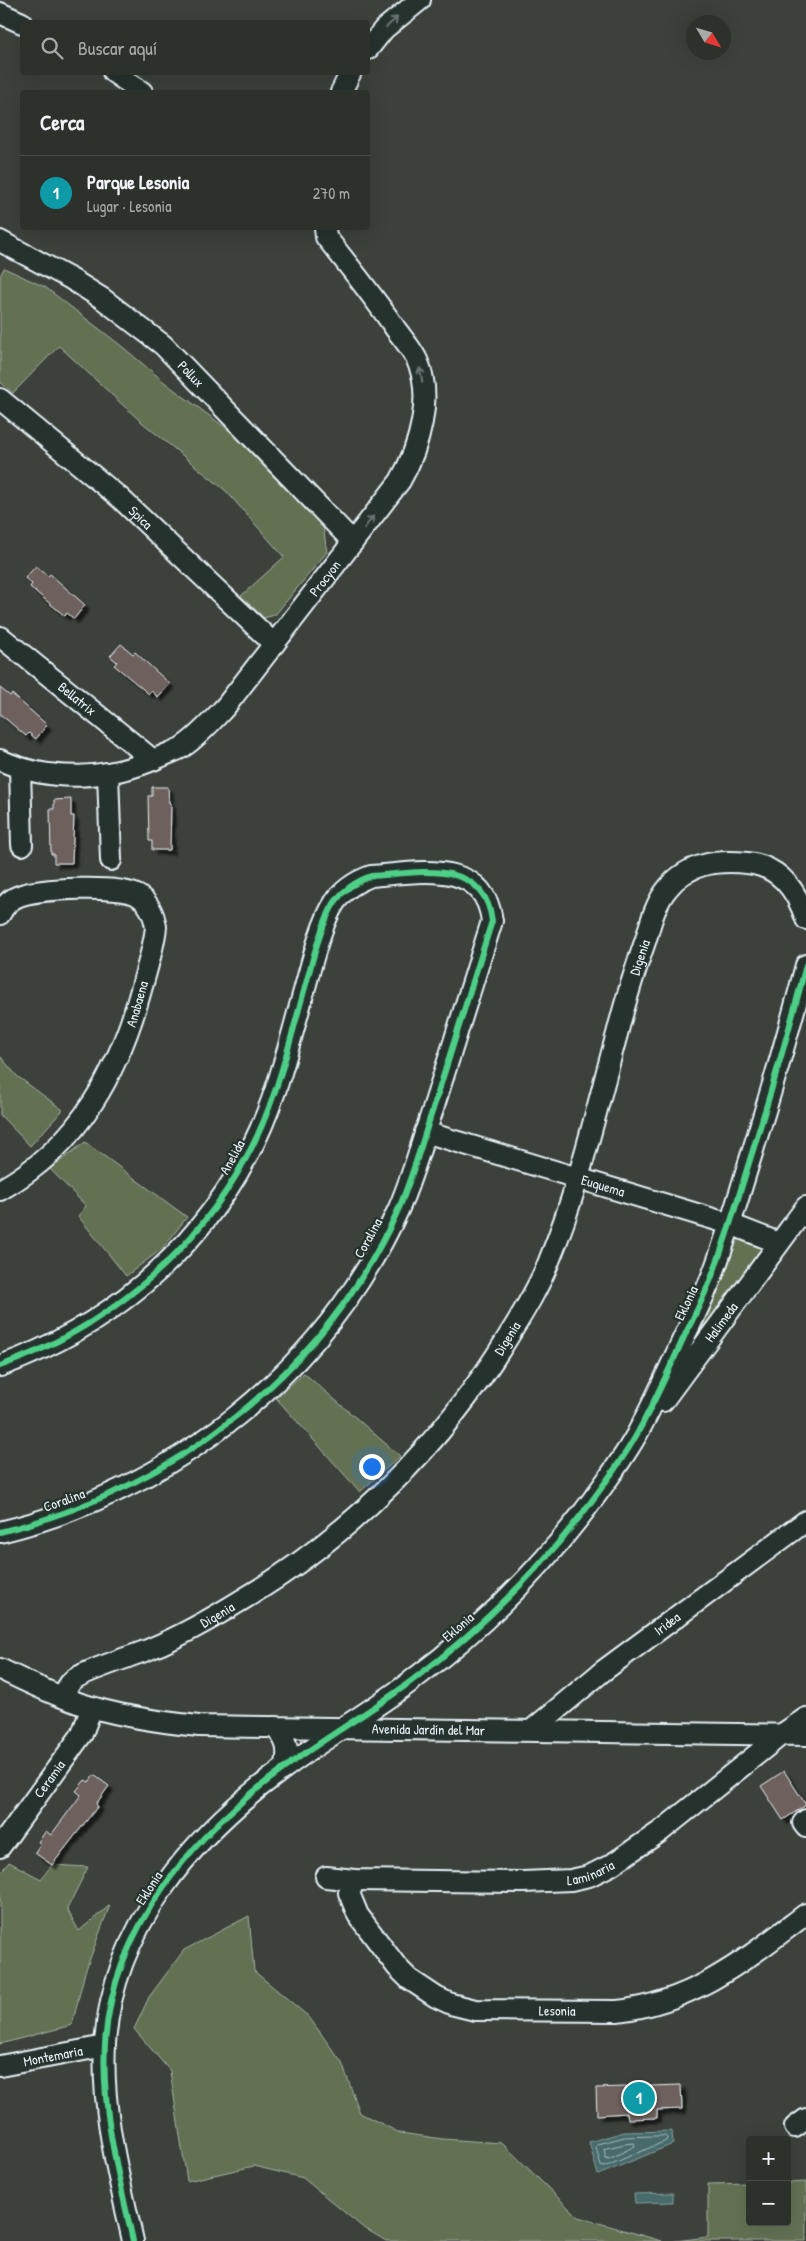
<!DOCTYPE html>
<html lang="es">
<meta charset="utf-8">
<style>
:root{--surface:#2d312c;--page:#393d38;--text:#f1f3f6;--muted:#a7a9a9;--line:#484c48;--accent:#ea580c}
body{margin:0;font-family:"Patrick Hand",sans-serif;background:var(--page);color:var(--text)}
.controls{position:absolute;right:15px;bottom:15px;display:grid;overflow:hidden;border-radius:5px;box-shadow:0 5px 20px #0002}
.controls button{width:45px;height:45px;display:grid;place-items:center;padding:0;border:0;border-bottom:1px solid var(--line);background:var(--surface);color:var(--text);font:25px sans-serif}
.compass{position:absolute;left:686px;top:15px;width:45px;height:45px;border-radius:50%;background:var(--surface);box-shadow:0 5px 20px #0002;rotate:128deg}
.you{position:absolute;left:371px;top:1466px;width:18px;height:18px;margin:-12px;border:4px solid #fff;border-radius:50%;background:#1a73e8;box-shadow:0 0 0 8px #1a73e833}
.badge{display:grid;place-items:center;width:32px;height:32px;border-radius:50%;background:var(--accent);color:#fff;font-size:16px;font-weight:700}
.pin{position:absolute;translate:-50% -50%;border:2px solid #fff;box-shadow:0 1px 5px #0006}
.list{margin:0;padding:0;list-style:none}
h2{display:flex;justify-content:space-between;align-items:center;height:65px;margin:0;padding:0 20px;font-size:21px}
h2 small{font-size:16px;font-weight:400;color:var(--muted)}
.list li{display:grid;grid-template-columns:32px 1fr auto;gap:15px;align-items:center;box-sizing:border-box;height:75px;padding:0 20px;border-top:1px solid var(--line)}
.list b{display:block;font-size:19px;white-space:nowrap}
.list p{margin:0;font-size:16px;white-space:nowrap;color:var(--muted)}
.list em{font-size:16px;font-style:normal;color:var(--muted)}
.icon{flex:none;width:28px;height:28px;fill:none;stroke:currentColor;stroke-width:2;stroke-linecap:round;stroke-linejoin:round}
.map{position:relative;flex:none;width:806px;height:2241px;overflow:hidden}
.search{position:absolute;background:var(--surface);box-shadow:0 5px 20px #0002;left:20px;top:20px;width:350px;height:55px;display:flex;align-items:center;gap:12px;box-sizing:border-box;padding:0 18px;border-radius:5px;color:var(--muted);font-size:19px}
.panel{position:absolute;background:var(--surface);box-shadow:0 5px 20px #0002;left:20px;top:90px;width:350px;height:140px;border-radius:5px}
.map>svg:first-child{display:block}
.green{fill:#637153;stroke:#a6b1a6}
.water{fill:#466a6a;stroke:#87a0a3}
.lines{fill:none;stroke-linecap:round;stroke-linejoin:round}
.shore{stroke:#a7bbbf;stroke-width:1}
.building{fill:#6e615b;stroke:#e8f1f8;filter:url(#shadow)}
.minor-casing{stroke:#e8f1f8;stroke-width:24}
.minor{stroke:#26332d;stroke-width:20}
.cycleway-casing{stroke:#26332d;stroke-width:9}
.cycleway{stroke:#4dcf88;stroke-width:6}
.oneway{stroke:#6a7674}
.labels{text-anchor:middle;stroke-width:4.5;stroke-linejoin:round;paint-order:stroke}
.street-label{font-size:14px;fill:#e8f1f8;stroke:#26332d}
</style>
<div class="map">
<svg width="806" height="2241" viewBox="0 0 806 2241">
<defs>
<filter id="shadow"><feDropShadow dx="4.5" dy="4.5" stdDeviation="1" flood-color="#0009"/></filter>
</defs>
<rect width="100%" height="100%" fill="#3c413b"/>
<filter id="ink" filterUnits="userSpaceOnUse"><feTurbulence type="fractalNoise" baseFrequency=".02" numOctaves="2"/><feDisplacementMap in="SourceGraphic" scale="10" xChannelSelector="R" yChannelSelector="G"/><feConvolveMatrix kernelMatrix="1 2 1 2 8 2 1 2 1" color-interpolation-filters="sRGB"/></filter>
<g filter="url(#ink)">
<!-- green -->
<g class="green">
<polygon points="4,268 45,287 119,344 168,385 234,434 323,526 327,552 275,615 264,618 241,596 284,557 226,491 138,419 59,346 13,393 0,382 0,276"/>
<polygon points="0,1056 17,1076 63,1110 30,1146 0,1115"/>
<polygon points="85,1142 187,1217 163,1248 126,1276 78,1216 86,1206 50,1169"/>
<polygon points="738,1236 762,1249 697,1342"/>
<polygon points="304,1373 400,1456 360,1492 276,1398"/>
<polygon points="9,1862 41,1879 52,1865 88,1867 67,1909 79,1931 110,1905 85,1972 72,2025 0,2044 0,1873"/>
<polygon points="249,1916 254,1971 309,2017 342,2063 360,2113 400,2133 443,2139 502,2143 578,2217 662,2241 386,2241 361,2226 303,2178 254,2166 187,2181 170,2071 134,2029 149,1997 184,1950"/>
<polygon points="806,2182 806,2241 675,2241 708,2237 708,2184 750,2183 750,2222 787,2222 787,2183"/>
</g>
<!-- water -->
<g class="water">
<polygon points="672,2131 673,2144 598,2175 589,2142 624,2132"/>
<polygon points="673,2193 673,2202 635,2203 634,2194"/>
</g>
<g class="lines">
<!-- shore -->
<g class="shore">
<polygon points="665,2136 667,2138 666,2141 604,2167 601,2166 596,2147 597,2144 625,2137"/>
<polygon points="625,2144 634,2143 635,2146 609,2159 606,2158 604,2149"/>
</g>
</g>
<!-- building -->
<g class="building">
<polygon points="36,566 48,576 50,574 85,605 74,619 67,613 65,616 30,587 32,584 25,578"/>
<polygon points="121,644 133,654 135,652 170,684 158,697 151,691 149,694 114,665 117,662 110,656"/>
<polygon points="0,688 10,696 12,694 47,725 36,739 29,733 26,736 0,714"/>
<polygon points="152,787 168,787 169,803 171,803 170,850 152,850 152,841 149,841 148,796 152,796"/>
<polygon points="71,799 71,816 74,816 72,863 54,863 54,854 51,854 50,809 54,809 54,800"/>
<polygon points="784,1771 806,1805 783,1820 761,1786"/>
<polygon points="94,1775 109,1786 96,1804 98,1806 52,1865 35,1853 41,1844 38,1842 46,1831 51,1835 81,1795 76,1791 85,1780 89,1782"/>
<polygon points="681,2085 682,2109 657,2110 657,2118 628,2119 627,2113 597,2115 596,2088"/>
</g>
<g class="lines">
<!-- minor casing -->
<g class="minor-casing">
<g id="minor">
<polyline points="0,13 22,23"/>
<polyline points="368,49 384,29 420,0"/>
<polyline points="113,72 142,92"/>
<polyline points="341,92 351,72"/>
<path id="s1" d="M0 241 71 279 103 299 163 345 353 542"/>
<path id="s2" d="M0 399 120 498 274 644"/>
<path id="s3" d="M1 637 153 760"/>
<path id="s4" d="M0 760C51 783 109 780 160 757 168 753 177 751 184 746 200 735 213 720 226 706L400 481C419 448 434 397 417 360 412 349 402 338 395 328 374 297 350 267 326 237L325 228"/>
<polyline points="20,768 22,845"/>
<polyline points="108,773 111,860"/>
<path d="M0 914C4 906 10 899 19 896 40 888 118 885 137 895 149 902 154 914 156 927 154 946 148 964 143 983 120 1069 81 1145 0 1190"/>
<path id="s5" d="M425 1132 730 1224 779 1243"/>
<path d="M0 1366C104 1329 193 1256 246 1158 275 1106 288 1048 304 991 311 966 321 923 335 902 344 889 357 881 371 876 417 873 484 857 492 921 473 983 453 1046 433 1109 422 1142 413 1175 399 1208 325 1372 173 1490 0 1532"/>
<path id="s6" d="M663 1401 806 1207"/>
<path id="s7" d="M0 1669C25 1681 51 1694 78 1703 117 1716 158 1722 199 1726L806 1735"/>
<path id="s8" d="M62 1697C65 1692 68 1685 72 1681 80 1672 137 1655 152 1648 184 1635 216 1616 245 1598 352 1534 443 1443 508 1337 523 1313 539 1287 549 1261 579 1188 596 1110 617 1034 625 1002 635 970 646 939 651 921 656 902 668 888 688 863 717 860 747 863 779 866 796 889 806 919"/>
<path d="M274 1727C287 1738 290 1751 285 1767"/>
<path id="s9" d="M532 1730 603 1671 806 1521"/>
<polyline points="806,1820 803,1823 806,1827"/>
<path id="s10" d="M0 1847 82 1734 92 1707"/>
<path id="s11" d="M326 1877 355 1880 523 1882 571 1880 589 1876 611 1865 661 1831 781 1735 806 1718"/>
<path id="s12" d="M355 1880 349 1893 358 1915 397 1967 409 1979 436 1997 451 2004 475 2010 617 2011C695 2002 746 1959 806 1914"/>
<path id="s13" d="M0 2066 105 2046"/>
<polyline points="795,2127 806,2119"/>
<path d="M133 2241C119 2177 101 2110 105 2044 112 1928 194 1834 283 1769 324 1738 369 1713 410 1682 476 1633 535 1575 585 1510 603 1486 622 1461 637 1434 654 1403 669 1370 684 1337 693 1319 702 1300 710 1281 727 1239 739 1194 753 1150 772 1089 790 1027 806 965"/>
</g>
</g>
<!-- minor -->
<use href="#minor" class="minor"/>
<!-- cycleway casing -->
<g class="cycleway-casing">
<g id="cycleway">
<path d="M0 1366C104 1329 193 1256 246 1158 275 1106 288 1048 304 991 311 966 321 923 335 902 344 889 357 881 371 876 417 873 484 857 492 921 473 983 453 1046 433 1109 422 1142 413 1175 399 1208 325 1372 173 1490 0 1532"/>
<path d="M133 2241C119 2177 101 2110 105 2044 112 1928 194 1834 283 1769 324 1738 369 1713 410 1682 476 1633 535 1575 585 1510 603 1486 622 1461 637 1434 654 1403 669 1370 684 1337 693 1319 702 1300 710 1281 727 1239 739 1194 753 1150 772 1089 790 1027 806 965"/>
</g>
</g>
<!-- cycleway -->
<use href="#cycleway" class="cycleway"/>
</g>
<!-- one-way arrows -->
<defs><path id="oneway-shaft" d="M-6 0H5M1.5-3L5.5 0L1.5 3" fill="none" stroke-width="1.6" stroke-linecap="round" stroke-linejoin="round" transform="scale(1.25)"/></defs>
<g class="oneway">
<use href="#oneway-shaft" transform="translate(392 22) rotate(-42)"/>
<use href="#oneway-shaft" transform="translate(421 375) rotate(-101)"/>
<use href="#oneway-shaft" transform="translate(369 522) rotate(-53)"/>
</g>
</g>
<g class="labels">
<!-- street labels -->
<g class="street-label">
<text dy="5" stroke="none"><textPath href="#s1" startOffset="234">Pollux</textPath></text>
<text dy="5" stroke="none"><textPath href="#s2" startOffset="184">Spica</textPath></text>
<text dy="5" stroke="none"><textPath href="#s4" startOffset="411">Procyon</textPath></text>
<text dy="5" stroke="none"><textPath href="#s3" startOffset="98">Bellatrix</textPath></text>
<text dy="5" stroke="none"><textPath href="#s8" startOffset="989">Digenia</textPath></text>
<text transform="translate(137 1004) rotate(-74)" y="5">Anabaena</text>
<text transform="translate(232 1157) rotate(-61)" y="5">Anelida</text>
<text dy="5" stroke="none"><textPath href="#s5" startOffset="186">Euquema</textPath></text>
<text transform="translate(368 1238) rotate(-61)" y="5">Coralina</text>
<text transform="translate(686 1303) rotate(-65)" y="5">Eklonia</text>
<text dy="5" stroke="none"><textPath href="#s6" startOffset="98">Halimeda</textPath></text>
<text dy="5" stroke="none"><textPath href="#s8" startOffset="584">Digenia</textPath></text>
<text transform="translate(64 1500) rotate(-20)" y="5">Coralina</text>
<text dy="5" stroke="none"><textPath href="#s8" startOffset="179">Digenia</textPath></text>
<text dy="5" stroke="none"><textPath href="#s9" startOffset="172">Iridea</textPath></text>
<text transform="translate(458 1627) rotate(-41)" y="5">Eklonia</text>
<text dy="5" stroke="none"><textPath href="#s7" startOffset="438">Avenida Jardín del Mar</textPath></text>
<text dy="5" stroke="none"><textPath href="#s10" startOffset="84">Ceramia</textPath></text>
<text dy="5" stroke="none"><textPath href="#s11" startOffset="266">Laminaria</textPath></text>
<text transform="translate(149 1888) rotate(-57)" y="5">Eklonia</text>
<text dy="5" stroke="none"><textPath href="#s12" startOffset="276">Lesonia</textPath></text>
<text dy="5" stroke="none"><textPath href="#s13" startOffset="54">Montemaria</textPath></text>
</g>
</g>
</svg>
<div class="controls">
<button>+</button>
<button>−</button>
</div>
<svg class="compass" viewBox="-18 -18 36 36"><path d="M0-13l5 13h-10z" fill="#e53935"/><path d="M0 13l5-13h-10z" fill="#a7a9a9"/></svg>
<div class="you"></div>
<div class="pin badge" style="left:639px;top:2098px;background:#0f9aa8">1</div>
<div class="search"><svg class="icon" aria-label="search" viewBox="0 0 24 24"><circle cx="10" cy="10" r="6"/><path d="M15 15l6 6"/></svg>Buscar aquí</div>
<section class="panel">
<h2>Cerca<small></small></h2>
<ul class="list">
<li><span class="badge" style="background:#0f9aa8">1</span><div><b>Parque Lesonia</b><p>Lugar · Lesonia</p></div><em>270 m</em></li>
</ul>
</section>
</div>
